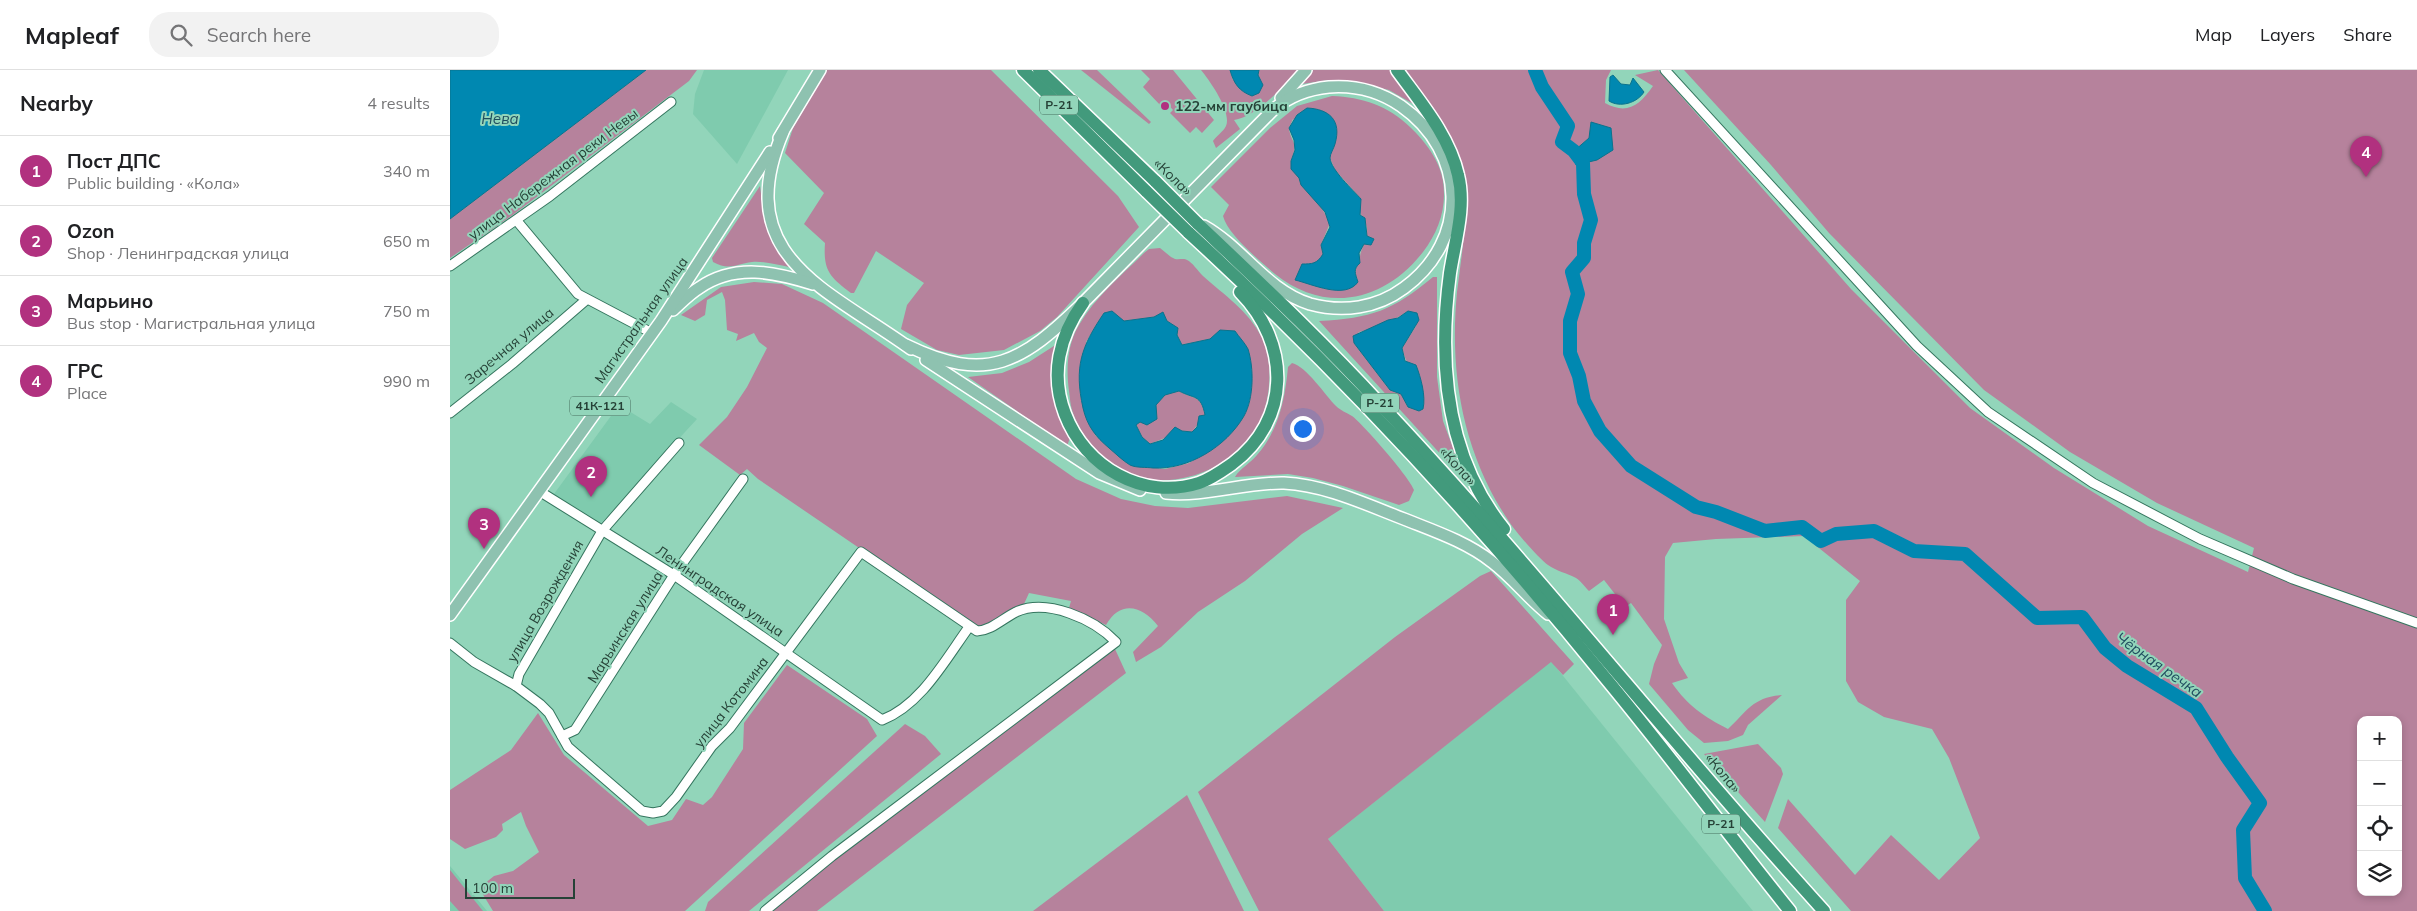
<!DOCTYPE html>
<meta charset="utf-8">
<style>
:root{--surface:#fff;--page:#f2f2f2;--text:#202124;--muted:#757577;--line:#e0e0e0;--accent:#b1317f}
body{margin:0;font-family:Mulish,sans-serif;background:var(--page);color:var(--text)}
.controls{position:absolute;right:15px;bottom:15px;display:grid;overflow:hidden;border-radius:10px;box-shadow:0 2px 8px #0003}
.controls button{width:45px;height:45px;display:grid;place-items:center;padding:0;border:0;border-bottom:1px solid var(--line);background:var(--surface);color:var(--text);font:25px sans-serif}
.scale{position:absolute;left:15px;bottom:12px;width:110px;box-sizing:border-box;padding-left:5px;border:2px solid #264237;border-top:0;font-size:14px;line-height:18px;white-space:nowrap;color:#264237;-webkit-text-stroke:4px #92d5ba;paint-order:stroke}
.you{position:absolute;left:852px;top:358px;width:18px;height:18px;margin:-12px;border:4px solid #fff;border-radius:50%;background:#1a73e8;box-shadow:0 0 0 8px #1a73e833}
.badge{display:grid;place-items:center;width:32px;height:32px;border-radius:50%;background:var(--accent);color:#fff;font-size:16px;font-weight:700}
.pin{position:absolute;translate:-50% -41px;filter:drop-shadow(0 1px 2px #0008)}
.pin::after{content:'';position:absolute;top:26px;width:18px;height:15px;background:inherit;clip-path:polygon(0 0,100% 0,50% 100%)}
.list{margin:0;padding:0;list-style:none}
h2{display:flex;justify-content:space-between;align-items:center;height:65px;margin:0;padding:0 20px;font-size:21px}
h2 small{font-size:16px;font-weight:400;color:var(--muted)}
.list li{display:grid;grid-template-columns:32px 1fr auto;gap:15px;align-items:center;box-sizing:border-box;height:70px;padding:0 20px;border-top:1px solid var(--line)}
.list b{display:block;font-size:19px;white-space:nowrap}
.list p{margin:0;font-size:16px;white-space:nowrap;color:var(--muted)}
.list em{font-size:16px;font-style:normal;color:var(--muted)}
.icon{flex:none;width:28px;height:28px;fill:none;stroke:currentColor;stroke-width:2;stroke-linecap:round;stroke-linejoin:round}
.map{position:relative;flex:none;width:1967px;height:841px;overflow:hidden}
header{display:flex;align-items:center;gap:30px;box-sizing:border-box;height:70px;padding:0 25px;background:var(--surface);border-bottom:1px solid var(--line)}
header strong{font-size:24px}
nav{display:flex;gap:28px;margin-inline-start:auto;font-size:18px}
.search{width:350px;height:45px;background:var(--page);display:flex;align-items:center;gap:12px;box-sizing:border-box;padding:0 18px;border-radius:20px;color:var(--muted);font-size:19px}
main{display:flex}
aside{flex:1;background:var(--surface)}
.map>svg:first-child{display:block}
.built{fill:#7fcbae}
.green{fill:#b6829c;fill-rule:evenodd}
.water{fill:#0088b1;stroke:#0b738c;fill-rule:evenodd}
.lines{fill:none;stroke-linecap:round;stroke-linejoin:round}
.river{stroke:#0088b1;stroke-width:14}
.minor-casing{stroke:#35765f;stroke-width:11}
.major-casing{stroke:#fff;stroke-width:14}
.highway-casing{stroke:#fff;stroke-width:15}
.minor{stroke:#fff;stroke-width:9}
.major{stroke:#8ec2b0;stroke-width:11}
.highway{stroke:#429a7c;stroke-width:12}
.highway-bridge-casing{stroke:#fff;stroke-width:15;stroke-linecap:butt}
.highway-bridge{stroke:#429a7c;stroke-width:12}
.poi-dot{fill:#b1317f;stroke:#92d5ba;stroke-width:2}
.labels{text-anchor:middle;stroke-width:4;stroke-linejoin:round;paint-order:stroke}
.shield{fill:#92d5ba;stroke:#466e5e;stroke-width:1}
.shield-label{font-size:12px;font-weight:bold;fill:#264237}
.poi-label{font-size:14px;font-weight:bold;fill:#264237;stroke:#92d5ba;text-anchor:start}
.street-label{font-size:14px;fill:#264237;stroke:#92d5ba}
.water-label{font-size:15px;font-style:italic;fill:#204d5f;stroke:#92d5ba}
</style>
<header>
<strong>Mapleaf</strong>
<div class="search"><svg class="icon" aria-label="search" viewBox="0 0 24 24"><circle cx="10" cy="10" r="6"/><path d="M15 15l6 6"/></svg>Search here</div>
<nav><a>Map</a><a>Layers</a><a>Share</a></nav>
</header>
<main>
<aside>
<h2>Nearby<small>4 results</small></h2>
<ul class="list">
<li><span class="badge">1</span><div><b>Пост ДПС</b><p>Public building · «Кола»</p></div><em>340 m</em></li>
<li><span class="badge">2</span><div><b>Ozon</b><p>Shop · Ленинградская улица</p></div><em>650 m</em></li>
<li><span class="badge">3</span><div><b>Марьино</b><p>Bus stop · Магистральная улица</p></div><em>750 m</em></li>
<li><span class="badge">4</span><div><b>ГРС</b><p>Place</p></div><em>990 m</em></li>
</ul>
</aside>
<div class="map">
<svg width="1967" height="841" viewBox="0 0 1967 841">
<rect width="100%" height="100%" fill="#92d5ba"/>
<!-- built -->
<g class="built">
<polygon points="254,0 338,0 287,94 243,44 245,24"/>
<polygon points="221,332 247,349 151,453 104,424 169,335 200,354"/>
<polygon points="1101,591 1303,841 934,841 878,769"/>
<polygon points="0,796 37,841 0,841"/>
</g>
<!-- green -->
<g class="green">
<polygon points="196,0 247,0 239,11 64,144 0,188 0,149"/>
<path d="M377 0H541L668 126 689 157 607 247 590 261 554 280 509 285 487 280 451 259 457 235 474 213 426 181 404 223H401C380 207 373 201 375 173L354 154 374 123 335 83 343 58Z"/>
<polygon points="631,0 647,0 701,52 699,54"/>
<polygon points="691,0 723,0 764,50 752,63 746,57 740,63 720,43 723,40 716,32 711,36 693,17 700,9"/>
<path d="M751 0H780L783 10 808 5 809 0H849C835 15 805 48 784 50L790 59 766 78 763 71C766 66 773 62 776 56 782 42 760 11 751 0Z"/>
<polygon points="860,0 941,0 965,35 939,20 900,11 879,10 852,14"/>
<path d="M955 0H1161L1156 10 1155 33C1177 45 1189 36 1203 16L1185 5 1208 0 1401 219 1520 338 1604 398 1698 456 1798 502 1804 478 1707 433 1620 382 1534 320 1379 163 1321 95 1234 0H1967V841H1401L1328 758 1338 729 1405 805 1441 765 1489 810 1530 768 1499 688 1482 659 1434 647 1408 632 1396 611V530L1410 511 1354 466 1266 469 1223 473 1215 487 1214 549 1229 593 1238 608 1222 613C1238 636 1253 646 1278 659 1297 641 1303 627 1332 625L1298 655 1293 665 1278 671 1254 673 1238 660 1199 614 1204 594 1212 575 1181 533 1175 537 1154 510 1139 521C1135 517 1131 511 1126 508 1117 503 1106 501 1098 495 1090 490 1066 462 1060 453 1013 384 999 304 1007 222 1012 181 1020 139 1012 97 1004 61 976 30 955 0ZM1139 68 1126 94 1124 81ZM1911 650H1948V822H1911Z"/>
<path d="M882 26C912 27 939 36 960 57 975 71 990 91 993 111 997 137 989 161 973 182 935 231 876 245 825 204 809 190 778 165 773 146L779 135 761 117 820 58 847 36ZM843 49 880 88 885 100 911 129C906 147 915 145 917 159 918 172 908 180 910 193 903 199 905 203 908 212L863 215 845 209 869 191 873 184 871 175 880 153C870 131 852 113 841 91 849 70 841 74 839 58Z"/>
<path d="M310 116C314 149 322 168 339 197 327 195 315 191 302 192 286 194 279 201 263 192L262 188Z"/>
<path d="M710 178C715 182 720 187 725 189 729 190 734 188 737 190 742 192 748 201 753 206 774 225 799 241 812 268 822 290 821 316 815 338 803 387 743 417 696 409 664 404 631 370 622 340 620 334 620 327 619 321 616 299 617 275 629 255 645 227 672 205 694 183L699 179ZM654 243 674 251 704 247 717 251 728 258 727 265 732 275 760 269 770 261 802 299 799 332 794 346 776 368 739 393 715 399 680 395 645 365 636 272Z"/>
<path d="M983 207H987V307L993 351 1012 402 1005 400 869 251C922 248 942 241 983 207ZM958 241 966 256 952 278C957 299 971 314 974 335L958 337 951 324 940 320 904 273 909 262C922 260 947 249 958 241Z"/>
<path d="M304 212 332 214 373 233 626 409 671 429 705 436 738 438 837 426 893 438 852 464 795 511 748 542 711 577 686 592 683 582 708 556C692 535 670 530 656 555L619 538 621 531 579 523 574 534 535 555 525 557 308 409 297 399 290 405 249 375 277 347 297 317 317 278 309 272 304 263 286 271 288 264 277 260 275 230 272 222 257 230 255 245 245 251 231 245 271 217Z"/>
<path d="M607 274C599 315 602 330 620 368L617 376 518 307 552 303 579 292Z"/>
<path d="M842 293C857 297 875 325 886 336 891 341 896 342 902 346 912 353 961 409 964 420L959 431 949 435 893 416 863 408 838 404 785 407C790 398 801 393 807 385 829 360 835 329 838 297Z"/>
<path d="M729 321C744 330 751 324 755 345L742 362 732 361 700 374 692 367 686 355 715 325Z"/>
<polygon points="1041,501 1124,594 1113,605 1101,592 878,769 934,841 809,841 748,722 945,567 1030,506"/>
<polygon points="665,579 676,603 367,841 319,841 383,788"/>
<polygon points="337,595 417,649 427,666 235,841 43,841 29,818 44,806 63,801 89,782 76,756 71,742 52,754 53,760 46,767 15,779 0,769 0,720 61,680 88,643 114,685 198,756 222,750 236,729 253,735 262,727 293,679 294,653"/>
<polygon points="455,654 475,666 491,684 299,841 255,841 258,832"/>
<polygon points="1308,674 1331,698 1333,704 1315,752 1254,684"/>
<polygon points="737,725 794,841 583,841"/>
<polygon points="0,800 33,841 9,841 0,831"/>
</g>
<!-- water -->
<g class="water">
<polygon points="0,0 196,0 0,149"/>
<path d="M780 0H809L808 5 813 15 809 23 802 26C789 21 784 14 780 0Z"/>
<path d="M1163 5 1171 14 1180 15 1183 8 1194 22C1187 33 1170 38 1159 31L1160 7Z"/>
<path d="M857 38C879 39 892 50 885 74 884 78 880 84 880 88 881 100 903 120 911 129L910 145 915 148 917 166 924 169 921 175 914 174 909 183 910 193C903 199 905 203 908 212 895 230 862 214 845 210L852 194C862 194 867 194 873 184L871 175 880 157 875 142 851 115 849 108 841 99V91L845 80 844 70 839 58 847 45Z"/>
<polygon points="1141,52 1161,58 1163,80 1147,90 1126,95 1124,81 1139,68"/>
<path d="M662 241 674 251 704 247 713 242 717 251 728 258 727 265 732 275 760 269 770 260 785 261C789 267 795 273 798 279 804 298 804 328 794 346 776 377 738 400 703 398 696 397 686 398 680 395 673 391 665 383 659 378 646 367 637 356 633 338 624 297 631 277 654 243ZM729 321C744 329 751 324 755 345L749 346 747 357 742 362 732 361 725 357 713 370 700 374 692 367 686 355 690 352 697 355 707 349 706 335 715 325Z"/>
<path d="M958 241 967 243 969 250 952 278 955 291 966 295C971 308 976 326 973 339L969 341 958 337 951 324 940 320 904 273 903 266 938 250 948 248Z"/>
</g>
<g class="lines">
<!-- river -->
<polyline class="river" points="1085,0 1092,17 1118,56 1112,72 1124,81 1133,93 1134,124 1141,150 1134,173 1134,188 1122,202 1128,224 1120,251 1120,283 1129,306 1134,331 1150,361 1181,396 1246,437 1266,442 1315,461 1352,457 1371,471 1386,464 1424,461 1464,481 1515,484 1587,548 1632,547 1655,578 1677,596 1746,638 1777,687 1810,733 1793,760 1795,808 1815,841"/>
<!-- minor casing -->
<g class="minor-casing">
<g id="minor">
<polyline points="1215,0 1467,276 1538,342 1643,413 1750,469 1843,509 1967,553"/>
<polyline points="67,151 128,224 202,263"/>
<polyline points="0,196 100,126 221,32"/>
<polyline points="0,343 62,294 136,230"/>
<path d="M89 421 224 505 432 650C471 635 495 590 519 557"/>
<path d="M0 573 24 592 66 616 90 634 99 643 118 677 192 741 203 743 213 741 226 727 262 676 280 658 411 482 527 561C542 560 552 549 566 542 597 528 644 549 666 572L382 786 315 841"/>
<polyline points="66,616 69,604 152,461 229,373"/>
<polyline points="112,666 125,660 224,505 293,409"/>
</g>
</g>
<!-- major casing -->
<g class="major-casing">
<g id="major">
<polyline points="831,28 856,0"/>
<path d="M333 62C280 187 378 219 461 279"/>
<polyline points="329,68 370,0"/>
<path d="M223 240C231 233 239 224 249 218 285 193 324 202 363 214"/>
<path d="M456 275C538 315 572 292 633 233L824 39C841 25 858 19 879 17 905 15 929 21 951 36 1017 82 1020 170 954 218 927 238 893 243 860 234 816 220 793 178 754 156"/>
<polyline points="476,290 649,403 690,420"/>
<path d="M716 423C755 427 795 412 834 413 875 415 915 434 954 449 984 461 1017 472 1042 492 1063 508 1078 528 1098 544"/>
<polyline points="0,545 211,251 320,82"/>
</g>
</g>
<!-- highway casing -->
<g class="highway-casing">
<g id="highway">
<polyline points="573,0 697,122"/>
<polyline points="589,0 706,112"/>
<path d="M947 0C970 32 999 65 1008 105 1016 137 1005 171 1000 203 988 292 995 386 1054 459"/>
<path d="M747 153C809 212 872 271 930 334 1084 497 1223 675 1374 841"/>
<path d="M738 162C887 299 1026 448 1153 605 1217 682 1277 763 1340 841"/>
<path d="M633 233C609 266 600 305 615 344 635 397 693 431 749 413 761 409 772 401 782 394 841 350 841 274 790 222"/>
</g>
</g>
<!-- minor -->
<use href="#minor" class="minor"/>
<!-- major -->
<use href="#major" class="major"/>
<!-- highway -->
<use href="#highway" class="highway"/>
<!-- highway-bridge casing -->
<g class="highway-bridge-casing">
<g id="highway-bridge">
<polyline points="706,112 747,153"/>
<polyline points="697,122 738,162"/>
</g>
</g>
<!-- highway-bridge -->
<use href="#highway-bridge" class="highway-bridge"/>
</g>
<!-- markers -->
<circle class="poi-dot" cx="715" cy="36" r="5"/>
<g class="labels">
<!-- shield labels -->
<g class="shield">
<rect x="590" y="25.5" width="38" height="19" rx="4"/>
<rect x="911" y="323.5" width="38" height="19" rx="4"/>
<rect x="120" y="326.5" width="60" height="19" rx="4"/>
<rect x="1252" y="744.5" width="38" height="19" rx="4"/>
</g>
<g class="shield-label">
<text x="609" y="39">Р-21</text>
<text x="930" y="337">Р-21</text>
<text x="150" y="340">41К-121</text>
<text x="1271" y="758">Р-21</text>
</g>
<!-- poi labels -->
<g class="poi-label">
<text x="725" y="41">122-мм гаубица</text>
</g>
<!-- street labels -->
<g class="street-label">
<text transform="translate(103 104) rotate(-37)" y="5">улица Набережная реки Невы</text>
<text transform="translate(723 107) rotate(44)" y="5">«Кола»</text>
<text transform="translate(191 250) rotate(-55)" y="5">Магистральная улица</text>
<text transform="translate(59 276) rotate(-40)" y="5">Заречная улица</text>
<text transform="translate(1008 396) rotate(48)" y="5">«Кола»</text>
<text transform="translate(270 521) rotate(34)" y="5">Ленинградская улица</text>
<text transform="translate(95 531) rotate(-60)" y="5">улица Возрождения</text>
<text transform="translate(175 557) rotate(-58)" y="5">Марьинская улица</text>
<text transform="translate(281 632) rotate(-52)" y="5">улица Котомина</text>
<text transform="translate(1273 703) rotate(50)" y="5">«Кола»</text>
</g>
<!-- water labels -->
<g class="water-label">
<text x="50" y="54">Нева</text>
<text transform="translate(1709 595) rotate(35)" y="5">Чёрная речка</text>
</g>
</g>
</svg>
<div class="controls">
<button>+</button>
<button>−</button>
<button><svg class="icon" aria-label="locate" viewBox="0 0 24 24"><circle cx="12" cy="12" r="6"/><path d="M12 2v4M12 18v4M2 12h4M18 12h4"/></svg></button>
<button><svg class="icon" aria-label="layers" viewBox="0 0 24 24"><path d="M12 4l9 5-9 5-9-5zM3 14l9 5 9-5"/></svg></button>
</div>
<div class="scale">100 m</div>
<div class="you"></div>
<div class="pin badge" style="left:1163px;top:565px">1</div>
<div class="pin badge" style="left:141px;top:427px">2</div>
<div class="pin badge" style="left:34px;top:479px">3</div>
<div class="pin badge" style="left:1916px;top:107px">4</div>
</div>
</main>
